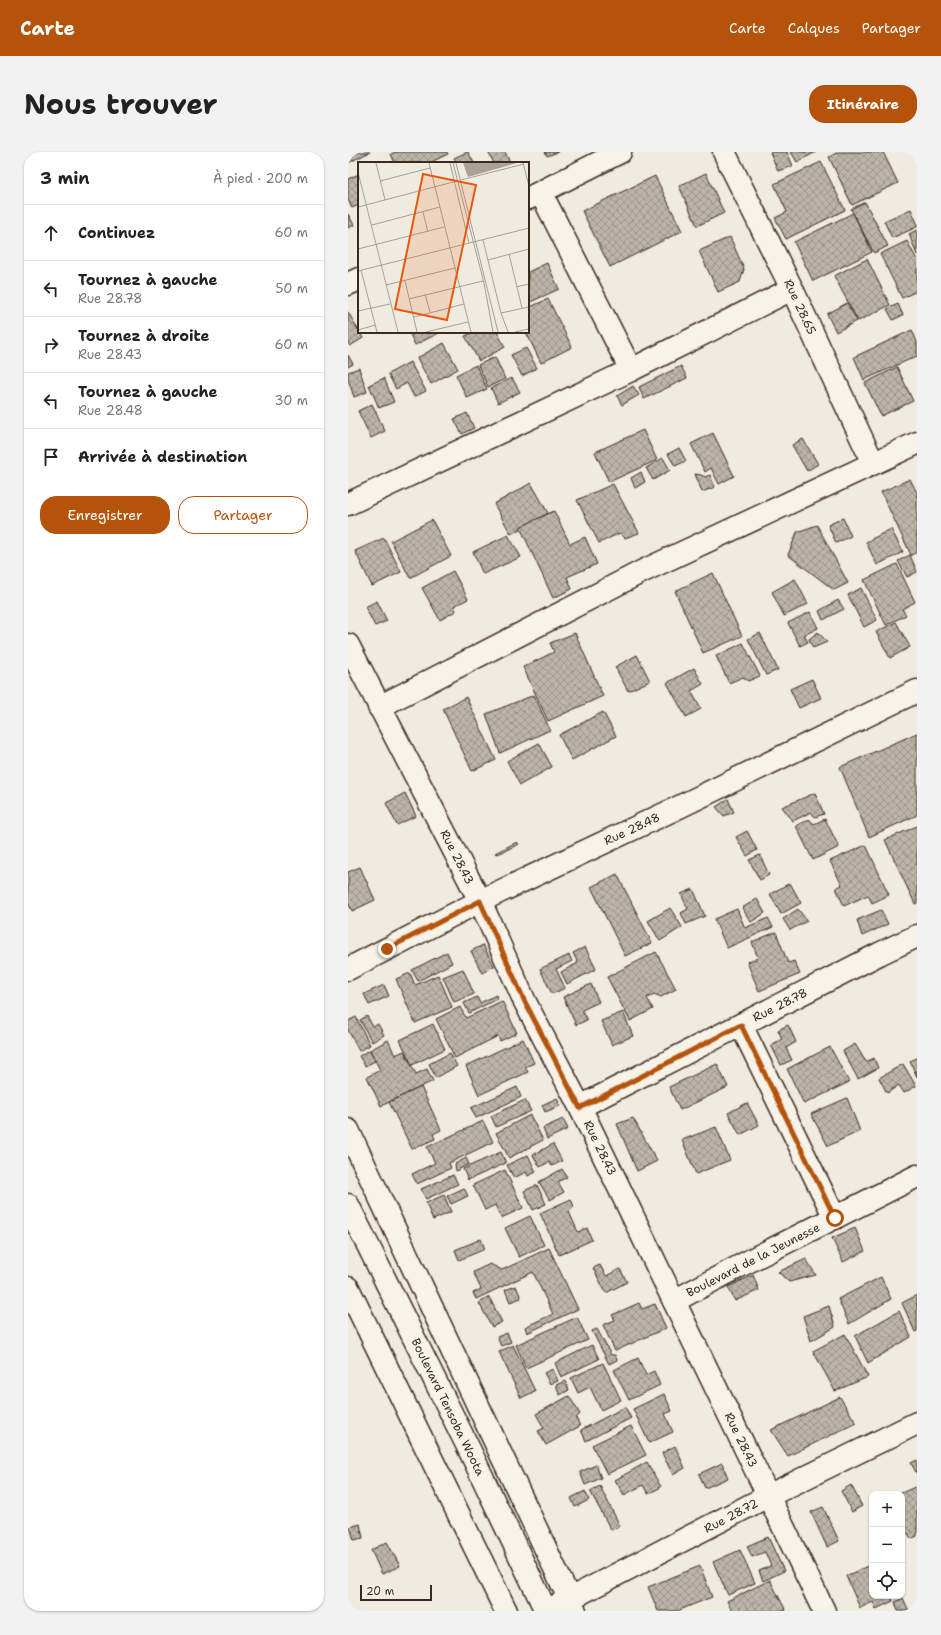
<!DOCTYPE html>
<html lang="fr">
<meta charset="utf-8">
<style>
:root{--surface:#fff;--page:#f2f2f2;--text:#222;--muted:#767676;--line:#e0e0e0;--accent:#b45309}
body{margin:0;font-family:"Shantell Sans",sans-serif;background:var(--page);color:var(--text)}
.controls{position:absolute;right:12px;bottom:12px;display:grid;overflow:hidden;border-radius:8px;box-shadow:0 1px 3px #0004}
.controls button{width:36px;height:36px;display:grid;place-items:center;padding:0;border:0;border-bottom:1px solid var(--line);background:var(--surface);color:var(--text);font:20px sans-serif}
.scale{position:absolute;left:12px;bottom:10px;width:72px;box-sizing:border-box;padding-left:4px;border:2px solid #3b2a1e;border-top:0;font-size:11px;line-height:14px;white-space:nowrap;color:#3b2a1e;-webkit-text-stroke:3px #f7f3e8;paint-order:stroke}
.stop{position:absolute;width:12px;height:12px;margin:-9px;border:3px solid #b45309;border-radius:50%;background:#fff}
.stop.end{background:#b45309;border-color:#fff;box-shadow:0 1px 4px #0008}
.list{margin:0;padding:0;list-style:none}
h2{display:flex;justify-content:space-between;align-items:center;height:52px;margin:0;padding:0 16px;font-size:17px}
h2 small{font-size:13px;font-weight:400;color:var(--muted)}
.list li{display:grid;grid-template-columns:26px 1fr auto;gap:12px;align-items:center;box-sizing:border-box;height:56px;padding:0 16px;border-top:1px solid var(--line)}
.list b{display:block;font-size:15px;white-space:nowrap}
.list p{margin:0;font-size:13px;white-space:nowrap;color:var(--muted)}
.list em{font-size:13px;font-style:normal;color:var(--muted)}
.actions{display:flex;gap:8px;padding:12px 16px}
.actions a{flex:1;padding:9px 0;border:1px solid var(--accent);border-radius:16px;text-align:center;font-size:14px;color:var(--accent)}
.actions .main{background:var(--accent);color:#fff}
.icon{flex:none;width:22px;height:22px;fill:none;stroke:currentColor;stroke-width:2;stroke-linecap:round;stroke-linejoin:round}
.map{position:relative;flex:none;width:569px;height:1459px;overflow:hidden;border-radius:16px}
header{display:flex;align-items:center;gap:24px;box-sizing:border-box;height:56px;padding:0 20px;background:var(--accent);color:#fff}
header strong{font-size:19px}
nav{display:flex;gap:22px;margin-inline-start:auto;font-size:14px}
.intro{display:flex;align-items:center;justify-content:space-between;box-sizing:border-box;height:96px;padding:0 24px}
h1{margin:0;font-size:28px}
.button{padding:10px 18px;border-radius:16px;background:var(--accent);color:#fff;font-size:14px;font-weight:700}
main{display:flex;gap:24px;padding:0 24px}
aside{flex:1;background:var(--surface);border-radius:16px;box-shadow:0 1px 3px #0004}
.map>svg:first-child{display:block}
.building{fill:url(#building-cross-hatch);stroke:#3b2a1e}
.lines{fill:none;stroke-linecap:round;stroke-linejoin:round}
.street-casing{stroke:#3b2a1e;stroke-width:25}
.primary-casing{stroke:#3b2a1e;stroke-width:25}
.street{stroke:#f7f3e8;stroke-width:22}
.primary{stroke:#f7f3e8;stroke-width:22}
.route{stroke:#b45309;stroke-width:5}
.labels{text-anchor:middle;stroke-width:3;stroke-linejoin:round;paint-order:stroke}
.street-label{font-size:12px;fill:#3b2a1e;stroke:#f7f3e8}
.inset-road{fill:none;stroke:#a79e92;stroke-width:1}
.view{fill:#e8590c;fill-opacity:0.15;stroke:#e8590c;stroke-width:2}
.inset-edge{fill:none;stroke:#3b2a1e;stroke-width:2}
</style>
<header>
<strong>Carte</strong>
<nav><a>Carte</a><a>Calques</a><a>Partager</a></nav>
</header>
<div class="intro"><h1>Nous trouver</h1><a class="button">Itinéraire</a></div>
<main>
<aside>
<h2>3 min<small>À pied · 200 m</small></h2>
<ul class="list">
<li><svg class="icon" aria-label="ahead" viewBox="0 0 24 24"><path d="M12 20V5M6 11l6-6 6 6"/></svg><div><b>Continuez</b></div><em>60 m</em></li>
<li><svg class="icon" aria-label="left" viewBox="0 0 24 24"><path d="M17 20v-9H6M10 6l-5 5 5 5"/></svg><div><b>Tournez à gauche</b><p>Rue 28.78</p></div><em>50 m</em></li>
<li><svg class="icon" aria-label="right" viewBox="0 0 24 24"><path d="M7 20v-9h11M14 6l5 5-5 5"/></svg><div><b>Tournez à droite</b><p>Rue 28.43</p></div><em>60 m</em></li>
<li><svg class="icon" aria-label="left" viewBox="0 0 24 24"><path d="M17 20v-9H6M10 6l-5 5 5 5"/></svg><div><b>Tournez à gauche</b><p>Rue 28.48</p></div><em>30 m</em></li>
<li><svg class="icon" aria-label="arrive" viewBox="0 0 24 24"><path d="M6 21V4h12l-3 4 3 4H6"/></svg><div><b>Arrivée à destination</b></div></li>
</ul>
<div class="actions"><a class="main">Enregistrer</a><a>Partager</a></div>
</aside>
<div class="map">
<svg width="569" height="1459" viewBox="0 0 569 1459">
<defs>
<pattern id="building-cross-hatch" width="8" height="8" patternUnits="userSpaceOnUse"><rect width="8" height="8" fill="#bdb5aa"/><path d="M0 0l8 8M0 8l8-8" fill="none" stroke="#9b938a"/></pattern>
</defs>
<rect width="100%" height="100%" fill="#efebe0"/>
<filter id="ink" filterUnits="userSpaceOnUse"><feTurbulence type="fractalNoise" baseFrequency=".025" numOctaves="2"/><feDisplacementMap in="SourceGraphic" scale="8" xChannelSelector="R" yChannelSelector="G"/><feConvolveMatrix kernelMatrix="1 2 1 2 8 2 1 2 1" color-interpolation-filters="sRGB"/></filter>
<g filter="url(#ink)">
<!-- building -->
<g class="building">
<polygon points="0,0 22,0 0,11"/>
<polygon points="47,0 99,0 100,2 81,11 47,11 43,2"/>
<polygon points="119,0 120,0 126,11 109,11 106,6"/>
<polygon points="140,0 157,0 162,10 160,11 146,11"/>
<polygon points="197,0 210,0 199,4"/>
<polygon points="422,0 439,0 445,14 430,19"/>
<polygon points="443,0 468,0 449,10"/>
<polygon points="490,0 535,0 550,31 504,53 481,5"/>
<polygon points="473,10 497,58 438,87 427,66 439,60 426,32"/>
<polygon points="358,21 376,61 349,74 331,34"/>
<polygon points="11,22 11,53 4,56 0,48 0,27"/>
<polygon points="307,24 334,79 262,115 234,59"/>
<polygon points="517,50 540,94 526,101 503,57"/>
<polygon points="563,57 569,71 569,75 544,86 536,69"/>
<polygon points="505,61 524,100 465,129 446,90"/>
<polygon points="0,62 6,73 0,76"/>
<polygon points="569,78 569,103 561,82"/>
<polygon points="382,85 396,117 392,130 370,140 351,99"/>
<polygon points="559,89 569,108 569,139 554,146 532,102"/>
<polygon points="519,107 542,153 510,169 486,124"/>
<polygon points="199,111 211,137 180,151 180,120"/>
<polygon points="200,147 224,195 193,211 178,180 180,180 180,156"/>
<polygon points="499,151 509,169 488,180 479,162"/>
<polygon points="550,152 555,163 545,168 539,157"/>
<polygon points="0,160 15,186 2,194 0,191"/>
<polygon points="564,178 569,190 569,204 516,228 506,205"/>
<polygon points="61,180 93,180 67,193"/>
<polygon points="126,180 149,180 157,195 131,209 117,184"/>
<polygon points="96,191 110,217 83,232 69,206"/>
<polygon points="178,196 189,216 174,224 163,203"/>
<polygon points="0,203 5,212 0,215"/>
<polygon points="147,205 157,227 140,235 130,213"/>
<polygon points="62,210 78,239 66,245 59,231 48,237 40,222"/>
<polygon points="128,213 139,237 119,246 108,223"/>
<polygon points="333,214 339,226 296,247 291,235"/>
<polygon points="549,215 565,249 533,264 517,231"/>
<polygon points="11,216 19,240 6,245 0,227 0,220"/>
<polygon points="36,226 46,250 31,256 21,233"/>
<polygon points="164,226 172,240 150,251 143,236"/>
<polygon points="285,234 291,243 274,253 269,244"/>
<polygon points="24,252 37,279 23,286 10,259"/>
<polygon points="119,261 126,276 114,282 106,267"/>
<polygon points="295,278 309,308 261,330 247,300"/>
<polygon points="365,281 386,324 371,332 363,316 357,320 343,292"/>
<polygon points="455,287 470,312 459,319 444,293"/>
<polygon points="331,296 338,309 327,314 320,302"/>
<polygon points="315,306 322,318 305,328 298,316"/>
<polygon points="293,320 297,330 287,336 283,326"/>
<polygon points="347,322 353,323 357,325 362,323 367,335 354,340"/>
<polygon points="562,327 569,341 569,400 563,403 533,340"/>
<polygon points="183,331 200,361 163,382 146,352"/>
<polygon points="265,332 291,381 277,386 272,381 251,391 229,348"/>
<polygon points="206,359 222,392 237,385 249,412 219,425 224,437 205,446 172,375"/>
<polygon points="495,366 503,384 488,391 480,373"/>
<polygon points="84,368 103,404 62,426 43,389"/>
<polygon points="469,373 500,431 486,438 440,403 449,380"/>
<polygon points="543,377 555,400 529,413 518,390"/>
<polygon points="160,383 173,405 135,422 125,400"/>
<polygon points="36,386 53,420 24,434 7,399"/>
<polygon points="562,403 569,420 559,425 550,409"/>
<polygon points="549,412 567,450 554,457 558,463 538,473 516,428"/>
<polygon points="105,419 120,447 106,454 108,459 92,468 74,436"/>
<polygon points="365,421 394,484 355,501 327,439"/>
<polygon points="447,427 460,452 436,464 424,440"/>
<polygon points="513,436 529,468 516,475 500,443"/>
<polygon points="490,448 496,457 475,468 471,459"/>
<polygon points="29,449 39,469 27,474 17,455"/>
<polygon points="462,460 470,476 456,483 460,490 452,494 440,471"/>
<polygon points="548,470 562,495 542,506 528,480"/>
<polygon points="470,480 479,490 465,496 461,487"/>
<polygon points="227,481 255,544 200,569 175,515 206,500 202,491"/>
<polygon points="412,481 430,518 418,523 400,487"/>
<polygon points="395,491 412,524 400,529 395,525 381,531 368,504"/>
<polygon points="289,503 302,529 280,539 267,515"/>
<polygon points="346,516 355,532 343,539 353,557 338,565 319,531"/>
<polygon points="464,527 473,546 451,556 442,537"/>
<polygon points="186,543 202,578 152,601 138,562"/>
<polygon points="118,545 148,608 124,619 95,557"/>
<polygon points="255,560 268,584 224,608 211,583"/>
<polygon points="569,581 569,663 521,685 492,615"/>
<polygon points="191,591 204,615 172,633 159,609"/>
<polygon points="57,641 68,664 49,673 38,651"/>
<polygon points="467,641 476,662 467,665 463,660 445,669 434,655"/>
<polygon points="380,647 386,660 376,664 368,655"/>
<polygon points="461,667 466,672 477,667 491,695 465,708 448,674"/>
<polygon points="569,674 569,751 567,752 537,688"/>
<polygon points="399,679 409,698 399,704 388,685"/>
<polygon points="169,690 171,692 150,702 147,701"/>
<polygon points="518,693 541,743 524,751 520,743 496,754 488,736 494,733 482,709"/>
<polygon points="412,703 421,723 412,728 401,708"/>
<polygon points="12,715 27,748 4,759 0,750 0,720"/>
<polygon points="269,722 304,791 277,804 243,735"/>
<polygon points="442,731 453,751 433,762 422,742"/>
<polygon points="345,737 357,764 338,772 333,761 340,757 333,742"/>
<polygon points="409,747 417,761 403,770 394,756"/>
<polygon points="322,756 334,775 312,789 300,769"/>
<polygon points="389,757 397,776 420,766 425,775 379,796 366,767"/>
<polygon points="450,757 459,769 442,778 435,767"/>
<polygon points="533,758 540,772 514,784 509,768"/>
<polygon points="428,780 440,811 446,809 452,822 411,839 399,810 410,806 404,790"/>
<polygon points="135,793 146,814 134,821 123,799"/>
<polygon points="237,795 248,817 219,832 213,820 230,811 225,801"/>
<polygon points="99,800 104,811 70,829 64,818"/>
<polygon points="308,800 328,837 313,845 306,842 299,846 305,857 282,869 259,825"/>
<polygon points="221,803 224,809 208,817 217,836 204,842 192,817"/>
<polygon points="115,817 126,842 106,850 95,825"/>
<polygon points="62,821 67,833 90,823 104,855 67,871 48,827"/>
<polygon points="243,832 251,850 234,858 239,868 228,873 215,845"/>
<polygon points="36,833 41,844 21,853 16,842"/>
<polygon points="148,843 149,847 121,861 116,851 129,845 132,851"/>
<polygon points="154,849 169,881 152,889 150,884 107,906 88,867 112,855 118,866"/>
<polygon points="275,860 285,884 264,893 253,869"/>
<polygon points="19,864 25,875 30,872 36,883 24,890 12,868"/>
<polygon points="8,865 22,893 11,899 0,878 0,869"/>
<polygon points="85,872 97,897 64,913 52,888"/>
<polygon points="440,873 448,890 438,896 444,908 433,913 423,893 434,887 430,878"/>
<polygon points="175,887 186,911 177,915 180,920 131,943 118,914"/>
<polygon points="40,888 47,903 56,899 68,922 79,917 85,929 33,954 19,925 32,918 22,898"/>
<polygon points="507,892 518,910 526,906 530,916 510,927 495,899"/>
<polygon points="482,895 501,930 456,952 439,917"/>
<polygon points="22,898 27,909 17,914 11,904"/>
<polygon points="102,901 109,914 88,926 81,912"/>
<polygon points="569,906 569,925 562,909"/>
<polygon points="369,912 380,935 332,958 321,935"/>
<polygon points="555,912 568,934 556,941 551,933 539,941 531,926"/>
<polygon points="73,935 93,978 85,982 87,987 64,997 41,950"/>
<polygon points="169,935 173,945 128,966 123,956"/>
<polygon points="209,946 212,954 197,960 194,953"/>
<polygon points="499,946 512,979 480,994 463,962"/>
<polygon points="177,948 183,959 148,975 143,964"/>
<polygon points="399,951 411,973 392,983 380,961"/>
<polygon points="182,963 195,988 161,1006 148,981"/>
<polygon points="285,966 309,1009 289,1019 269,972"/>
<polygon points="215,967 220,977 199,987 195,976"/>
<polygon points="135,969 145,990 101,1011 103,1016 69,1032 64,1022 87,1011 79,995"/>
<polygon points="368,975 382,1008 348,1022 334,988"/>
<polygon points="205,992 214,1009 204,1014 201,1010 192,1015 185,1003"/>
<polygon points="153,1000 158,1011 120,1028 115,1017"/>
<polygon points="180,1003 188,1020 180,1024 178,1020 166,1026 159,1013"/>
<polygon points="118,1006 121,1012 108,1019 107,1012"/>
<polygon points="214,1017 219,1025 210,1030 216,1040 202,1048 191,1030"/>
<polygon points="157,1018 175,1056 153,1066 147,1053 137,1058 125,1033"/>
<polygon points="105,1023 110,1032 78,1047 73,1037"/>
<polygon points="189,1033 198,1052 185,1058 176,1039"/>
<polygon points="116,1036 120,1044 103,1052 99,1044"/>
<polygon points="96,1043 103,1060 85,1068 78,1051"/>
<polygon points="223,1047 226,1055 221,1060 230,1080 239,1076 244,1088 211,1103 192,1061"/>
<polygon points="182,1064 196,1093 171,1105 157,1076"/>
<polygon points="507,1076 517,1099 495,1110 484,1086"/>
<polygon points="133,1087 137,1097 111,1108 107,1098"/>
<polygon points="201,1096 230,1157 179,1181 177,1175 205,1162 185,1120 128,1147 125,1141 133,1137 125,1120 142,1112 154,1118"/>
<polygon points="458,1107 468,1123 441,1130 430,1120"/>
<polygon points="252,1113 258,1124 272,1117 279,1130 258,1141 245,1116"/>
<polygon points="405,1123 411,1138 387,1149 380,1135"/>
<polygon points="533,1125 543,1147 501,1172 490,1147"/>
<polygon points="168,1134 173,1146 162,1150 157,1138"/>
<polygon points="569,1143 569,1179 567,1180 554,1151"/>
<polygon points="141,1145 154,1170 144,1175 131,1151"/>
<polygon points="291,1151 294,1157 307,1152 318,1176 267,1199 255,1173 267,1168 264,1163"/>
<polygon points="481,1154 487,1175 463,1189 455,1164"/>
<polygon points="551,1159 563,1185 520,1211 507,1184"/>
<polygon points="229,1165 240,1188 178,1216 168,1193"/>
<polygon points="249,1177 263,1203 267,1203 269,1208 261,1212 244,1179"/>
<polygon points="159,1181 163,1190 153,1194 149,1185"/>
<polygon points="497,1182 520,1225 487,1239 465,1199"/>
<polygon points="165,1193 187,1239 173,1246 151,1200"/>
<polygon points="244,1193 251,1207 213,1225 207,1211"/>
<polygon points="290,1206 298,1223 306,1219 312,1233 281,1248 266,1218"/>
<polygon points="255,1211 273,1248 253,1258 242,1235 230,1241 223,1226"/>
<polygon points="205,1217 210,1229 202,1232 196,1221"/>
<polygon points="217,1229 221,1238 212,1243 208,1233"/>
<polygon points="316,1242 324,1259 317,1262 325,1280 301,1291 285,1257"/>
<polygon points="221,1244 232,1262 228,1266 232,1274 198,1293 190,1279 196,1276 188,1262"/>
<polygon points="492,1245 508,1271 440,1304 423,1278"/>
<polygon points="277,1255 283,1266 238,1289 233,1278"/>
<polygon points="283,1274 298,1303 259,1322 244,1293"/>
<polygon points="327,1294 337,1316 325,1323 314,1301"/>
<polygon points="569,1308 569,1322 563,1311"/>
<polygon points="299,1310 313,1335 300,1342 295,1333 276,1343 267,1328"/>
<polygon points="374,1311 380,1326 357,1336 351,1322"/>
<polygon points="248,1313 253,1326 237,1333 232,1320"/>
<polygon points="503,1333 514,1354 504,1360 493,1339"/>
<polygon points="252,1334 272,1374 263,1378 242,1339"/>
<polygon points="567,1335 569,1339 569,1384 563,1387 560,1381 554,1384 554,1342 551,1342"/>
<polygon points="237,1339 241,1348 227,1355 223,1346"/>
<polygon points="475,1355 491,1389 479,1395 463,1360"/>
<polygon points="12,1372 15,1386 6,1388 2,1375"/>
<polygon points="420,1385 436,1419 415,1429 411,1419 423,1414 417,1400 404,1405 399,1394"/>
<polygon points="39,1390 52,1414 34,1422 23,1398"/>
<polygon points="392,1398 407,1431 380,1443 365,1410"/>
<polygon points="524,1412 524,1444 543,1444 545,1449 528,1457 525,1450 512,1456 498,1424"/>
<polygon points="352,1414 364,1445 329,1459 310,1459 300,1435"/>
<polygon points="422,1428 438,1459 384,1459 379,1449"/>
<polygon points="555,1446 561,1459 550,1459 547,1450"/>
</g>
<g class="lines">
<!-- street casing -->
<g class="street-casing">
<g id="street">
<polyline points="376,0 444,137 525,311"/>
<polyline points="193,41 283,218"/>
<polyline points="181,46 272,0"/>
<polyline points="0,132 11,127"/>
<polyline points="0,352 283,218 444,137"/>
<polyline points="0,493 132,749 177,850 232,955 476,1459"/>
<polyline points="31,555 293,420 569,291"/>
<polyline points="0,817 132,749 329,656 569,539"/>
<polyline points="393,873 487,1066"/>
<polyline points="232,955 531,802 569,784"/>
<polyline points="0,978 227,1459"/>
<polyline points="326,1149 409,1105 569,1024"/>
<polyline points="208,1454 420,1344 569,1271"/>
</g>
</g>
<!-- primary casing -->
<g class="primary-casing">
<g id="primary">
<polyline points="0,1053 121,1297 198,1459"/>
<polyline points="0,1136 158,1459"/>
</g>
</g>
<!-- street -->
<use href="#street" class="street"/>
<!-- primary -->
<use href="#primary" class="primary"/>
</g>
</g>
<g class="lines" filter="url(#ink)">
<!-- route -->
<polyline class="route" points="39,797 132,749 177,850 232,956 393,873 487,1066"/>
</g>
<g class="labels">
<!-- street labels -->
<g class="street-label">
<text transform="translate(452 155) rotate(65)" y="4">Rue 28.65</text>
<text transform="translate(284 677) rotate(-25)" y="4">Rue 28.48</text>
<text transform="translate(109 705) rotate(63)" y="4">Rue 28.43</text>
<text transform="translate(432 853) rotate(-27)" y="4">Rue 28.78</text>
<text transform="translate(252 996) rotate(64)" y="4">Rue 28.43</text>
<text transform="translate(405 1108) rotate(-27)" y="4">Boulevard de la Jeunesse</text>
<text transform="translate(100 1255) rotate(64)" y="4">Boulevard Tensoba Woota</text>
<text transform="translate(393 1288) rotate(64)" y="4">Rue 28.43</text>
<text transform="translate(383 1364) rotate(-28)" y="4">Rue 28.72</text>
</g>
</g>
<!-- overview -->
<g transform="translate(10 10)">
<rect width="171" height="171" fill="#efebe0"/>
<path d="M105 1H159L110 15Z" fill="#aaa296"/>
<path class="inset-road" d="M18 1 27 38M71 1 113 170M92 1 111 81M95 1 126 121 135 170M98 1 140 170M165 1 171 24M0 10 40 170M103 18 166 2M22 19 72 6M0 45 99 19M65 50 70 70M14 63 82 45M125 78 143 151 171 145M0 87 86 65M151 92 164 146M130 98 171 87M3 108 19 170M0 109 171 66M47 119 59 170M28 123 97 106M158 125 171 122M67 132 72 150M51 137 125 119M0 149 32 142M143 151 150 170M56 155 106 142M0 168 17 163M68 170 110 160M157 170 171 167"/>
<path class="view" d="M65 12 118 23 89 158 37 147Z"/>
<rect width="171" height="171" class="inset-edge"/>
</g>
</svg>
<div class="controls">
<button>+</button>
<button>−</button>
<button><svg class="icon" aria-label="locate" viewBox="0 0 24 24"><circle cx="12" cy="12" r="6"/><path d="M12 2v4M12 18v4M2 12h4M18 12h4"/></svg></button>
</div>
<div class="scale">20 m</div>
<div class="stop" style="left:487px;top:1066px"></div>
<div class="stop end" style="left:39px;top:797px"></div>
</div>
</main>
